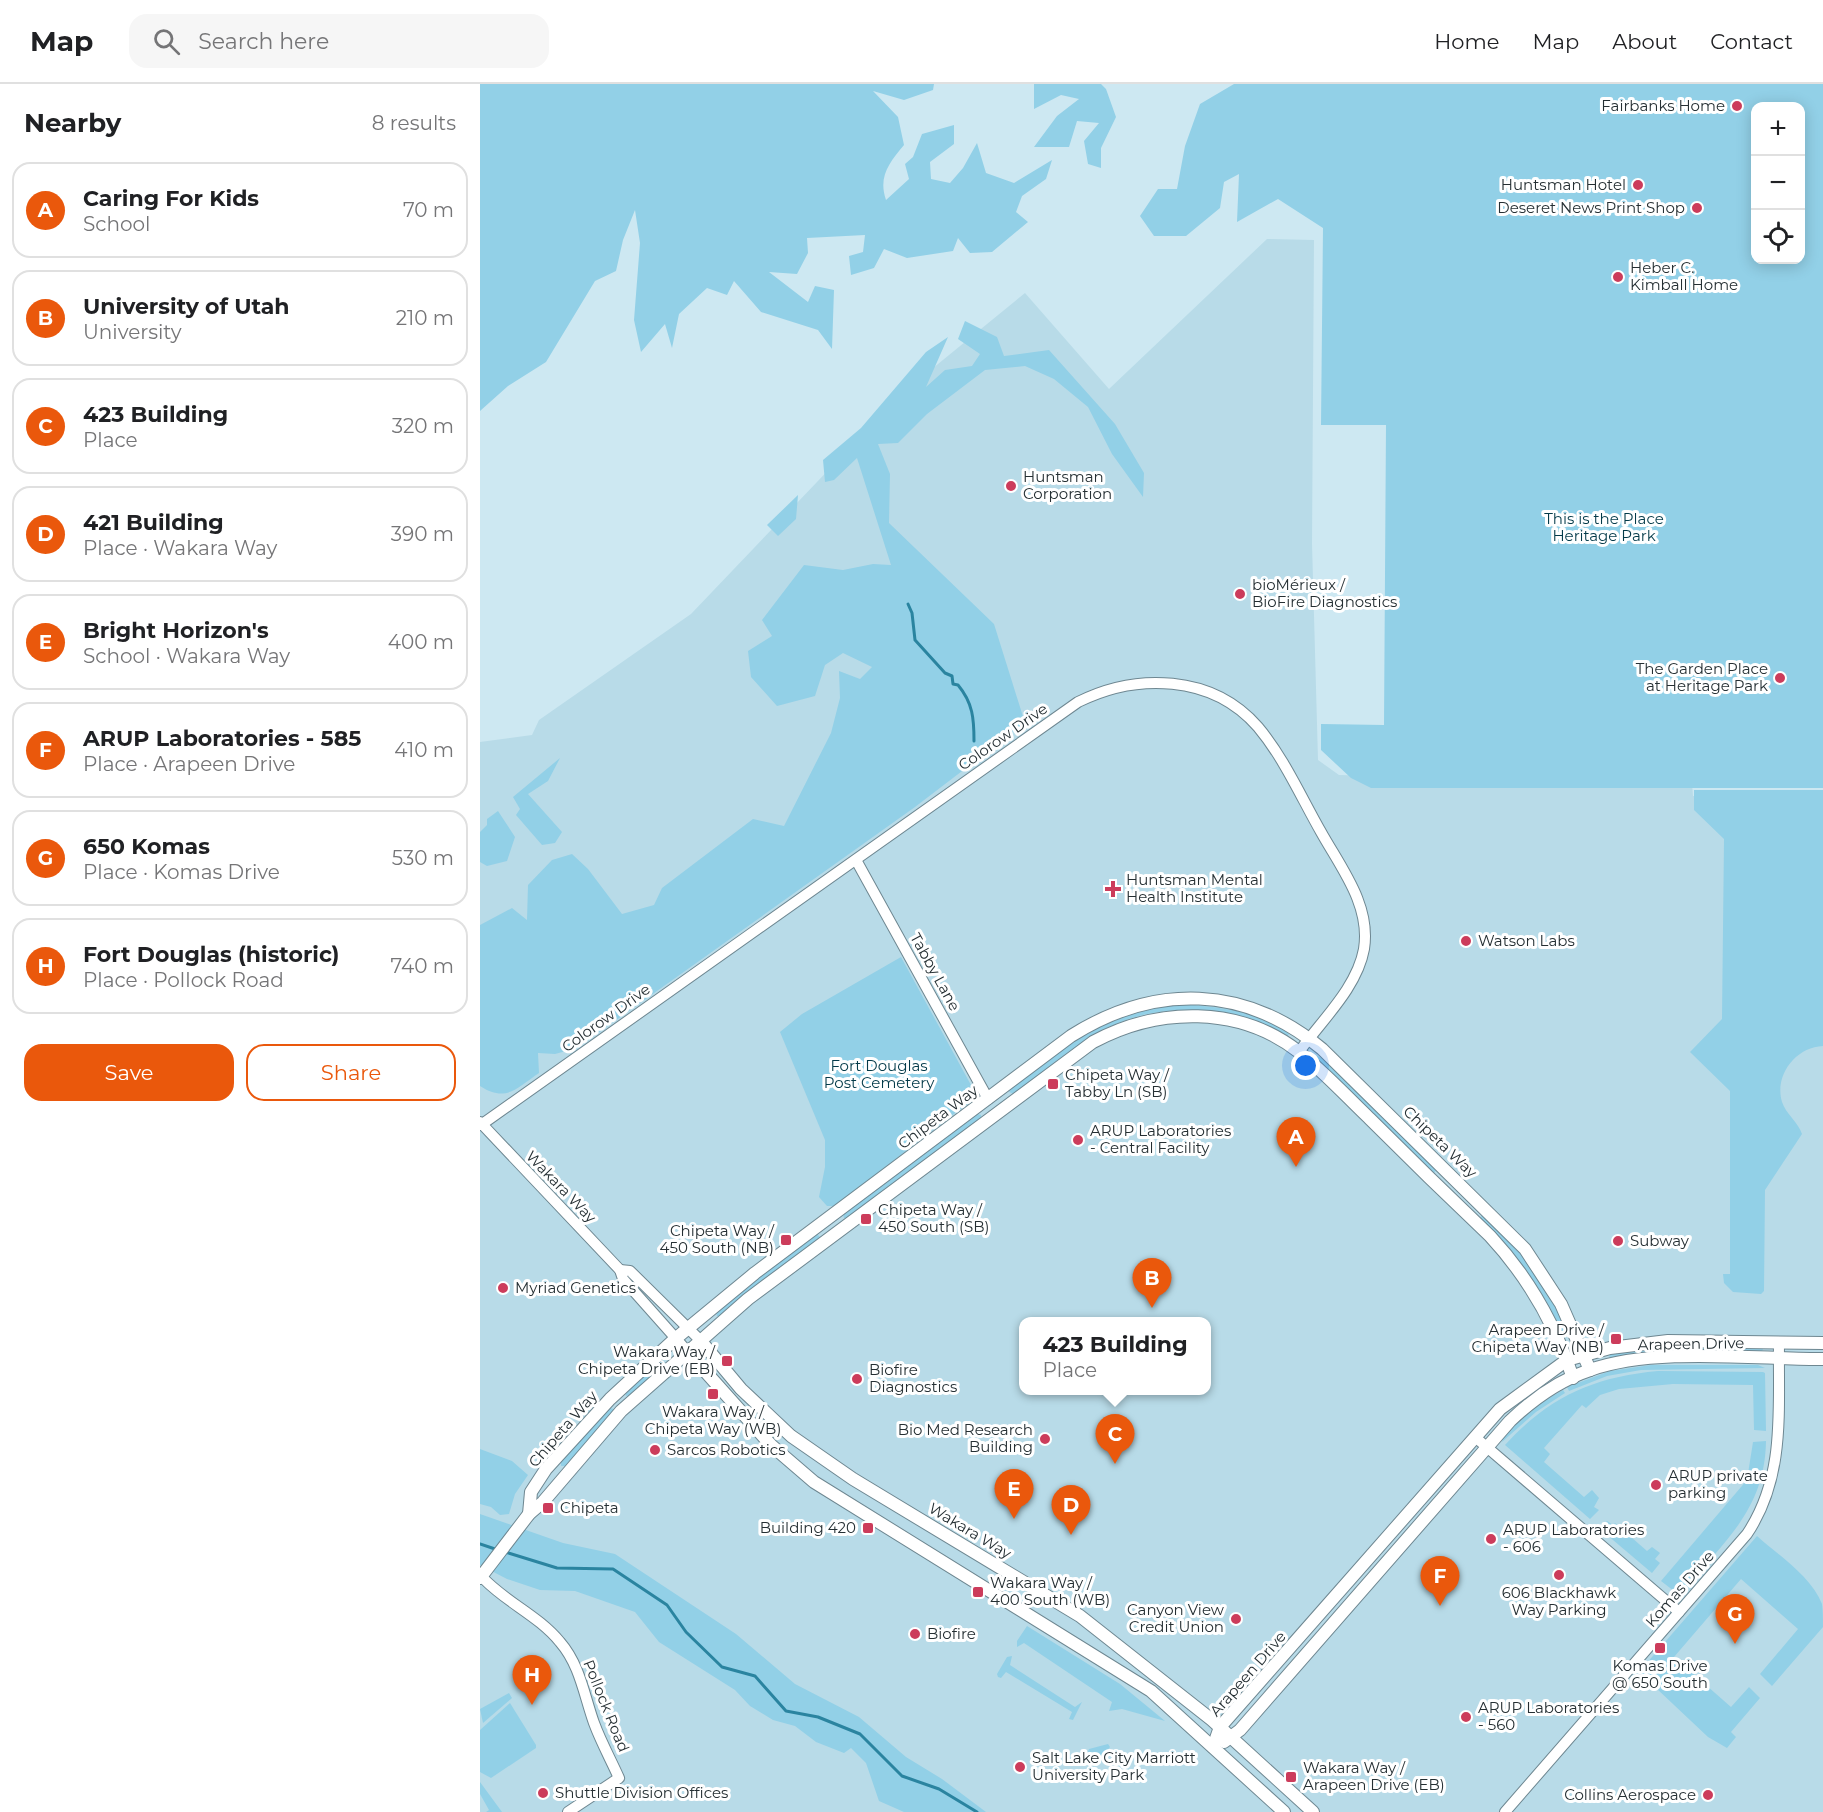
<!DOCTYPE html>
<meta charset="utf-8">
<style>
:root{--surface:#fff;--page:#f6f6f6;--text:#202124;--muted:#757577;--line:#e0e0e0;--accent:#ea580c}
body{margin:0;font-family:Montserrat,sans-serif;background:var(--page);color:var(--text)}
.controls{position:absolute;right:18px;top:18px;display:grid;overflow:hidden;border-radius:12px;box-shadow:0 3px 15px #0003}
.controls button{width:54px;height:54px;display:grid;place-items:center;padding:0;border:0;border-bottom:2px solid var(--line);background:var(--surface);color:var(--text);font:30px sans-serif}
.you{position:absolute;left:826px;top:982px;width:21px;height:21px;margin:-15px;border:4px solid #fff;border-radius:50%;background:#1a73e8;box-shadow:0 0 0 9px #1a73e833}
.badge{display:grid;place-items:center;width:39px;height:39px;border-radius:50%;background:var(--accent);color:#fff;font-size:20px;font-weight:700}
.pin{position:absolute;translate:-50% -50px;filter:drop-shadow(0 2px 3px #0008)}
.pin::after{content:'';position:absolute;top:32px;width:21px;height:18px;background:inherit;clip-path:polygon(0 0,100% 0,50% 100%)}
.popup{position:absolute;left:539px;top:1233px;width:192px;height:78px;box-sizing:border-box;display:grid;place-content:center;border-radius:12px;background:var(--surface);filter:drop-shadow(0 2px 4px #0005);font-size:20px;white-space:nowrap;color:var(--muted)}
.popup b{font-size:22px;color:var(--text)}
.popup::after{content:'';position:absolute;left:50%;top:100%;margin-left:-12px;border:12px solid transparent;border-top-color:var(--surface)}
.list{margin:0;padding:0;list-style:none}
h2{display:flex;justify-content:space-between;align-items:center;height:78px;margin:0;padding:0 24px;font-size:26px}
h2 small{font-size:20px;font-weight:400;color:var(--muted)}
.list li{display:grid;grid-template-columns:39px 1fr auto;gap:18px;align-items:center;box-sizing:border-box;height:96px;margin:0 12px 12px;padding:0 12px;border:2px solid var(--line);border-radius:18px}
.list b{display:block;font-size:22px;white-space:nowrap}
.list p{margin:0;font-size:20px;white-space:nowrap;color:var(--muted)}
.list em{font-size:20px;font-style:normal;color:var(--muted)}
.actions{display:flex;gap:12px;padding:18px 24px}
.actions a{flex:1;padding:14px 0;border:2px solid var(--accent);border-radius:18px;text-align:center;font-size:21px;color:var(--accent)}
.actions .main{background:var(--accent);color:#fff}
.icon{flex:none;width:33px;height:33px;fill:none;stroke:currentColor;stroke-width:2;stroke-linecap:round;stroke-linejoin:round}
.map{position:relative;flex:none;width:1343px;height:1728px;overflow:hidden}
header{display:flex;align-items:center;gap:36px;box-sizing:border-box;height:84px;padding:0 30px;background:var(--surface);border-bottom:2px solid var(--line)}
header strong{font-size:28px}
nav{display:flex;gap:33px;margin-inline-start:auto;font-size:21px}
.search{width:420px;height:54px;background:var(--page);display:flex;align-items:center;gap:15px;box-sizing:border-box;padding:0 21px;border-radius:18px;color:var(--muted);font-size:22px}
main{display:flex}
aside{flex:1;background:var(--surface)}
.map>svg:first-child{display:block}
.built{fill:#b8dbe8;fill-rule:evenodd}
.green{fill:#92d0e7;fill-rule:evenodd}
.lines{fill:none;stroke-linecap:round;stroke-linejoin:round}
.stream{stroke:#2a84a0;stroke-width:3}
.minor-casing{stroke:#6e8791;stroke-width:12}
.tertiary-casing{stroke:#6e8791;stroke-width:14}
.minor{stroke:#fff;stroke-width:10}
.tertiary{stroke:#fff;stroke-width:12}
.poi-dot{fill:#cc3c5b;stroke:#fff;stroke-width:2}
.labels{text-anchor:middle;stroke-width:6;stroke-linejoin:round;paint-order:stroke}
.poi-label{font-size:15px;fill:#252f33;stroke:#fff;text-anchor:start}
.park-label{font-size:15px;fill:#033a49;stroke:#fff}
.street-label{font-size:15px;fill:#252f33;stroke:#fff}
</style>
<header>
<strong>Map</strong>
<div class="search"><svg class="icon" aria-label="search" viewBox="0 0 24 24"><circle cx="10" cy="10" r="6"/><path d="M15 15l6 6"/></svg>Search here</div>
<nav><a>Home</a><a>Map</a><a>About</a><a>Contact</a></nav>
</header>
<main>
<aside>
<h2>Nearby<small>8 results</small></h2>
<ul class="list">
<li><span class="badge">A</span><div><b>Caring For Kids</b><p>School</p></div><em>70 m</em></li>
<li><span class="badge">B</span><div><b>University of Utah</b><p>University</p></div><em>210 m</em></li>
<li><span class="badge">C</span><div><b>423 Building</b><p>Place</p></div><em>320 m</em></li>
<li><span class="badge">D</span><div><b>421 Building</b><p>Place · Wakara Way</p></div><em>390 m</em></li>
<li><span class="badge">E</span><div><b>Bright Horizon's</b><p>School · Wakara Way</p></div><em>400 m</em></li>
<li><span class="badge">F</span><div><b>ARUP Laboratories - 585</b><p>Place · Arapeen Drive</p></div><em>410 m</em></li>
<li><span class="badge">G</span><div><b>650 Komas</b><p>Place · Komas Drive</p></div><em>530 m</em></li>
<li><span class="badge">H</span><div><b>Fort Douglas (historic)</b><p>Place · Pollock Road</p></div><em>740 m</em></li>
</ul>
<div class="actions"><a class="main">Save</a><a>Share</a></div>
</aside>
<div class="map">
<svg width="1343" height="1728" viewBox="0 0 1343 1728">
<rect width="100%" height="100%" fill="#cde8f2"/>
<!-- built -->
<path class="built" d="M787 155 834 156 832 460 838 676 859 691 1212 699 1213 712H1343V1728H0V658L52 651 59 636 211 530 420 311 545 209 629 305ZM544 1238H726V1306H544Z"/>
<!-- green -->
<g class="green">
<path d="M0 0H454L453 6 424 16 393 7 418 33 424 61C409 79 398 93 406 116L429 95 425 80 433 73 442 50 474 41V60L450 78 451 95 470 99 483 84 497 59 506 89 534 99 572 76 566 95 542 112 536 128 548 138 512 168 490 169 478 154 473 167 427 174 404 165 394 184 371 191 369 172 383 168 385 151 327 154 328 169 317 190 289 188 328 218 335 202 354 206 352 265 338 246 281 228 254 197 247 211 227 204 199 230 192 264 185 240 161 268 154 236 160 159 155 126 143 156 136 187 115 197 66 278 28 302 0 327Z"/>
<polygon points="554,0 621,0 626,5 636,33 621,64 621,84 608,80 604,57 619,39 597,37 589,63 554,63 577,32 599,15 581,11 554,25"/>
<path d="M754 0H1343V704H891L871 694 841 666V640L904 641 906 341H841L843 144 798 115 757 138 759 90 744 98 740 124 706 152H674L660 132 678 105H697L705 62 720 20ZM1276 22H1320V176H1276Z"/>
<path d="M485 237 517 253 524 272 569 266 635 340 664 389 663 413 632 370 608 323 574 295 545 282 505 286 447 330 418 359 398 360 410 390 409 439 514 540 545 639 435 723 97 964 75 970 58 969 59 989C37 1004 26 1019 0 1002V841L32 824 47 836 48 801 72 776 92 770 108 785 142 830 174 821 182 804 273 735 304 742 351 649 360 614 359 587 380 595 392 583 363 569 345 581 335 612 297 622 271 593 268 567 292 552 282 536 324 481 363 486 393 480 411 481 377 374 354 396 345 398 343 376 381 344 446 268 468 253 446 303 465 286 492 282 500 270 478 255Z"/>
<polygon points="318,411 316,435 298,452 287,441"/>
<polygon points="80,674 68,697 48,710 82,748 75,759 62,761 36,731 40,725 33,713"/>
<path d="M1214 706H1343V962C1316 963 1294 991 1302 1018 1306 1030 1318 1038 1322 1050L1285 1106 1284 1207 1281 1210 1253 1208 1244 1199 1243 1190H1250V1007L1210 968 1242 935 1244 755 1214 726Z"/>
<polygon points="18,727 35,753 27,777 7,782 0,778 0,748 7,741 7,735"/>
<polygon points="421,873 497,1012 364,1115 353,1122 347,1122 339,1113 345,1083 345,1056 300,948 322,930"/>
<path d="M697 920C724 921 794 928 809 951L805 953C748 921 674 915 616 950 587 967 561 989 534 1010L529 1008C535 998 551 990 561 982 611 944 634 932 697 920Z"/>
<polygon points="837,972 844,975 957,1085 954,1089 837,976"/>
<polygon points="497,1030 501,1031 501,1035 369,1134 364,1134 363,1130"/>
<path d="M1003 1130 1039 1164 1072 1214 1087 1251 1083 1250C1063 1204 1034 1169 1000 1134Z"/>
<polygon points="334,1151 337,1150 340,1153 241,1232 237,1232 236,1228"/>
<polygon points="1182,1263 1282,1263 1283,1265 1282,1267 1129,1273 1131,1269"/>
<polygon points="178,1279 181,1283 151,1311 146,1312 145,1308"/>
<polygon points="1171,1281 1278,1281 1285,1284 1161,1286 1127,1292 1089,1307 1087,1303 1130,1287"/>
<path d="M1178 1287 1283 1288 1285 1289 1286 1347 1274 1346 1273 1301 1193 1300 1139 1305 1120 1311 1106 1324 1102 1321 1064 1364 1070 1370 1064 1378 1104 1413 1112 1406 1119 1414 1114 1423 1119 1426 1110 1435 1025 1361C1069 1313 1113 1293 1178 1287Z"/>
<path d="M1083 1306 1085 1309 1056 1328 1022 1358C1029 1336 1064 1317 1083 1306Z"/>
<polygon points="130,1324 134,1325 133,1329 85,1382 81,1382 81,1377"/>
<path d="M1286 1357C1285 1425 1245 1457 1204 1505L1194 1507 1181 1497 1267 1396 1273 1358Z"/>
<polygon points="0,1365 32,1377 48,1391 35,1410 29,1430 20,1431 11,1423 0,1420"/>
<polygon points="0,1430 83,1459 135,1470 256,1550 315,1600 379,1633 426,1673 462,1695 506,1728 424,1728 399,1717 386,1679 371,1664 364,1669 336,1658 315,1642 293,1636 270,1622 255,1606 179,1558 155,1528 95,1507 60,1506 27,1495 0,1481"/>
<polygon points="1127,1437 1133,1441 1135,1439 1167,1467 1172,1463 1180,1469 1175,1475 1180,1479 1172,1489 1120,1445"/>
<path d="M1277 1452C1298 1471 1331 1492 1342 1520 1343 1526 1343 1536 1343 1543L1292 1602 1280 1590 1318 1545 1261 1495 1194 1573 1251 1623 1269 1603 1280 1614 1251 1648 1256 1653 1247 1664 1228 1653 1159 1588Z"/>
<polygon points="547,1542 640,1600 685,1637 642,1625 629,1627 632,1618 544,1559 537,1563 537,1557"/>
<polygon points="532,1572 530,1581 595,1623 602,1618 593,1636 589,1635 592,1628 526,1588 521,1594 518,1593 517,1590 527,1573"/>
<polygon points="29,1609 32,1614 3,1639 0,1625"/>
<polygon points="30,1619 56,1661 56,1664 11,1694 0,1688 0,1646"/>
<polygon points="628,1660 630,1663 618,1678 608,1677 606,1673 609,1665"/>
<polygon points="0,1698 22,1728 6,1728 9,1726 0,1710"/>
</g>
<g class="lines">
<!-- stream -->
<g class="stream">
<path d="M428 520 432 529 435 556 465 589 472 592 473 600 478 601C493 619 494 635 494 657"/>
<polyline points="0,1460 18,1466"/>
<polyline points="25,1468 77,1484 133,1485 187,1521 206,1548 242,1583 275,1592 306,1627 338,1633 380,1650 422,1692 459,1705 497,1728"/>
</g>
<!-- minor casing -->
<g class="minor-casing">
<g id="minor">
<polyline points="376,776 508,1015"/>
<polyline points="0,1038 140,1186 143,1195 207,1267"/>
<path d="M1 1041 598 618C656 589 732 590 778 643 804 674 821 713 841 748 861 784 891 821 884 865 877 904 841 937 819 968"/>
<polyline points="140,1186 150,1187 220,1256"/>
<polyline points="995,1353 1199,1528"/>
<path d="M2 1493C25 1518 58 1531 80 1558 100 1581 104 1611 114 1639 121 1658 131 1676 139 1694L88 1728"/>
<path d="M1025 1728 1267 1450C1306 1392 1298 1325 1299 1259"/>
</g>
</g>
<!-- tertiary casing -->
<g class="tertiary-casing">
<g id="tertiary">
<polyline points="220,1256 261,1305 311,1352 373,1395 600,1532 732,1636 833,1728"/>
<polyline points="207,1267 291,1361 334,1398 671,1607 804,1728"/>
<path d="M49 1430 51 1408 66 1385 130 1315 195 1255 275 1189 591 952C675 899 765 901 842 965L1045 1165 1081 1220 1110 1286"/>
<path d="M0 1494 49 1430 63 1418 141 1327 268 1215 613 958C678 923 759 921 819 968 844 988 866 1012 889 1034 929 1074 969 1113 1010 1152 1049 1194 1075 1240 1093 1294"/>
<path d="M744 1658 760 1646 1030 1337C1053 1315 1080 1296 1110 1286 1174 1263 1274 1275 1343 1275"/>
<polyline points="733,1663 740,1643 1020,1325 1087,1276 1130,1264 1188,1257 1343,1259"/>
</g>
</g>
<!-- minor -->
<use href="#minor" class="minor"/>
<!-- tertiary -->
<use href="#tertiary" class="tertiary"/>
</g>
<!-- markers -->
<g class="poi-dot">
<circle cx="1257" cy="22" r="6"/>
<circle cx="1158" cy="101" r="6"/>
<circle cx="1217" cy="124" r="6"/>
<circle cx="1138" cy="193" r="6"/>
<circle cx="531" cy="402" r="6"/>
<circle cx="760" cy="510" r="6"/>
<circle cx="1300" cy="594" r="6"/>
<path d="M630 796h6v6h6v6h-6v6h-6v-6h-6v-6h6z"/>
<circle cx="986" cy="857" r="6"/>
<rect x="567" y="994" width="12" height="12" rx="3"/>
<circle cx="598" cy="1056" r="6"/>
<rect x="380" y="1129" width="12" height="12" rx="3"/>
<rect x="300" y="1150" width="12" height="12" rx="3"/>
<circle cx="1138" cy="1157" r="6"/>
<circle cx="23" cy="1204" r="6"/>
<rect x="1130" y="1249" width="12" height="12" rx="3"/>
<rect x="241" y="1271" width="12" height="12" rx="3"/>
<circle cx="377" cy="1295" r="6"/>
<rect x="227" y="1304" width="12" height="12" rx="3"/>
<circle cx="565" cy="1355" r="6"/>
<circle cx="175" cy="1366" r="6"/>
<circle cx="1176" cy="1401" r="6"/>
<rect x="62" y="1418" width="12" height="12" rx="3"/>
<rect x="382" y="1438" width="12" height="12" rx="3"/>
<circle cx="1011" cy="1455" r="6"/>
<circle cx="1079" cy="1491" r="6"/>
<rect x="492" y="1502" width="12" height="12" rx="3"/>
<circle cx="756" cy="1535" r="6"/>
<circle cx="435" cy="1550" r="6"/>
<rect x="1174" y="1558" width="12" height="12" rx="3"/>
<circle cx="986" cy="1633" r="6"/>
<circle cx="540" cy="1683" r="6"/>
<rect x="805" y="1687" width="12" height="12" rx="3"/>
<circle cx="63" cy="1709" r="6"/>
<circle cx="1228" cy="1711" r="6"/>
</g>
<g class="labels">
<!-- poi labels -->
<g class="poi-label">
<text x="1245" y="27" text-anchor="end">Fairbanks Home</text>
<text x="1146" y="106" text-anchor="end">Huntsman Hotel</text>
<text x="1205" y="129" text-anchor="end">Deseret News Print Shop</text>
<text x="1150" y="189">Heber C.<tspan x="1150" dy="17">Kimball Home</tspan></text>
<text x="543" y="398">Huntsman<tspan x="543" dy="17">Corporation</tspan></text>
<text x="772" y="506">bioMérieux /<tspan x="772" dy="17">BioFire Diagnostics</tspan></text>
<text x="1288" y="590" text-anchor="end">The Garden Place<tspan x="1288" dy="17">at Heritage Park</tspan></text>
<text x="646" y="801">Huntsman Mental<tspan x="646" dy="17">Health Institute</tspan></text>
<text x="998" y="862">Watson Labs</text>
<text x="585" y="996">Chipeta Way /<tspan x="585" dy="17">Tabby Ln (SB)</tspan></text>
<text x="610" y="1052">ARUP Laboratories<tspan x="610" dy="17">- Central Facility</tspan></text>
<text x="398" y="1131">Chipeta Way /<tspan x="398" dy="17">450 South (SB)</tspan></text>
<text x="294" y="1152" text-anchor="end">Chipeta Way /<tspan x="294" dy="17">450 South (NB)</tspan></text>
<text x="1150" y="1162">Subway</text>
<text x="35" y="1209">Myriad Genetics</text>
<text x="1124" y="1251" text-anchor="end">Arapeen Drive /<tspan x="1124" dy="17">Chipeta Way (NB)</tspan></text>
<text x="235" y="1273" text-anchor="end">Wakara Way /<tspan x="235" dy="17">Chipeta Drive (EB)</tspan></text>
<text x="389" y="1291">Biofire<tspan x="389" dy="17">Diagnostics</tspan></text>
<text x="233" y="1333" text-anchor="middle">Wakara Way /<tspan x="233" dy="17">Chipeta Way (WB)</tspan></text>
<text x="553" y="1351" text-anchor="end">Bio Med Research<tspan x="553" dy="17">Building</tspan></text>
<text x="187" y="1371">Sarcos Robotics</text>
<text x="1188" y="1397">ARUP private<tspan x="1188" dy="17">parking</tspan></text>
<text x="80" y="1429">Chipeta</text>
<text x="376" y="1449" text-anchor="end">Building 420</text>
<text x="1023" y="1451">ARUP Laboratories<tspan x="1023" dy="17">- 606</tspan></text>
<text x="510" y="1504">Wakara Way /<tspan x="510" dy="17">400 South (WB)</tspan></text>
<text x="1079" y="1514" text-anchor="middle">606 Blackhawk<tspan x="1079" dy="17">Way Parking</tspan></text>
<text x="744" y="1531" text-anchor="end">Canyon View<tspan x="744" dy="17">Credit Union</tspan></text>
<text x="447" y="1555">Biofire</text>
<text x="1180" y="1587" text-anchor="middle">Komas Drive<tspan x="1180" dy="17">@ 650 South</tspan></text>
<text x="998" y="1629">ARUP Laboratories<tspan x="998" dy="17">- 560</tspan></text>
<text x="552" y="1679">Salt Lake City Marriott<tspan x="552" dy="17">University Park</tspan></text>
<text x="823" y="1689">Wakara Way /<tspan x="823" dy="17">Arapeen Drive (EB)</tspan></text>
<text x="75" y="1714">Shuttle Division Offices</text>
<text x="1216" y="1716" text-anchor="end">Collins Aerospace</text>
</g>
<!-- park labels -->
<g class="park-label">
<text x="1124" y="440">This is the Place<tspan x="1124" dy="17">Heritage Park</tspan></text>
<text x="399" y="987">Fort Douglas<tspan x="399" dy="17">Post Cemetery</tspan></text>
</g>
<!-- street labels -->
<g class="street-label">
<text transform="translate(523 653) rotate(-35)" y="5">Colorow Drive</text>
<text transform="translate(455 888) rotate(61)" y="5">Tabby Lane</text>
<text transform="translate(126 934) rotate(-36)" y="5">Colorow Drive</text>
<text transform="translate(458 1033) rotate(-37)" y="5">Chipeta Way</text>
<text transform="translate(960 1058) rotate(44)" y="5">Chipeta Way</text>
<text transform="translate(81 1103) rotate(46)" y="5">Wakara Way</text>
<text transform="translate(1211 1260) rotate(-1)" y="5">Arapeen Drive</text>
<text transform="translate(83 1345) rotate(-49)" y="5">Chipeta Way</text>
<text transform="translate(490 1447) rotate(31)" y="5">Wakara Way</text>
<text transform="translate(1200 1505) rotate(-49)" y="5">Komas Drive</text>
<text transform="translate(768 1590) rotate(-49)" y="5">Arapeen Drive</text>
<text transform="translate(126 1622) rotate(68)" y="5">Pollock Road</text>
</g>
</g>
</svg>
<div class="controls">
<button>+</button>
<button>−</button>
<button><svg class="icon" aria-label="locate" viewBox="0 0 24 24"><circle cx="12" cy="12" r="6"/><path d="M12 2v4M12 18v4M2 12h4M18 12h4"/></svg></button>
</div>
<div class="you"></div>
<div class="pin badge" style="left:816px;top:1083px">A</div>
<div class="pin badge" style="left:672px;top:1224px">B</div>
<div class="pin badge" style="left:635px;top:1380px">C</div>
<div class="popup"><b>423 Building</b>Place</div>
<div class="pin badge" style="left:591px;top:1451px">D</div>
<div class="pin badge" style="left:534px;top:1435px">E</div>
<div class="pin badge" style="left:960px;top:1522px">F</div>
<div class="pin badge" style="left:1255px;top:1560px">G</div>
<div class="pin badge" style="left:52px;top:1621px">H</div>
</div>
</main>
